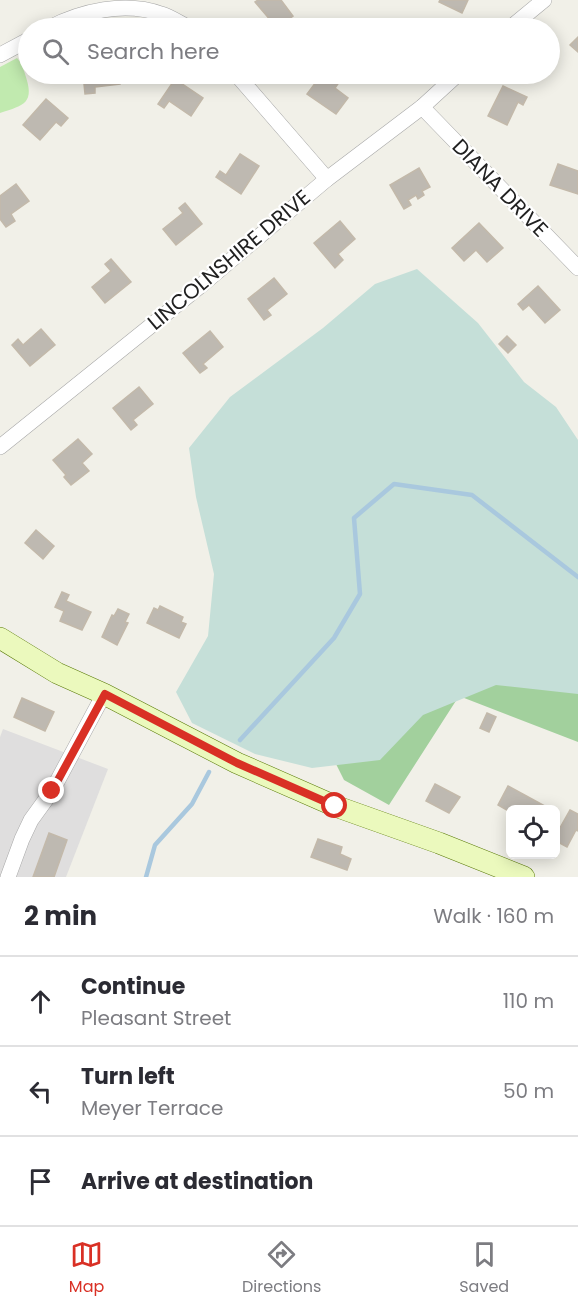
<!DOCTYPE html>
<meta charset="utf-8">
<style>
:root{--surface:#fff;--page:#f7f7f7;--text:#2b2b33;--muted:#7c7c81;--line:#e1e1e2;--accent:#d93025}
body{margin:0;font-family:Poppins,sans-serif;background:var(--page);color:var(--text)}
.controls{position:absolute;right:18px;bottom:18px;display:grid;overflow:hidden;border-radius:9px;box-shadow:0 3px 15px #0003}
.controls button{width:54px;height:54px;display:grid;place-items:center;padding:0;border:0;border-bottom:2px solid var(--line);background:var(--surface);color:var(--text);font:30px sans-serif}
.stop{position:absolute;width:18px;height:18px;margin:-14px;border:4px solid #d93025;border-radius:50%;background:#fff}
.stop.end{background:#d93025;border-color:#fff;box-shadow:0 2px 6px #0008}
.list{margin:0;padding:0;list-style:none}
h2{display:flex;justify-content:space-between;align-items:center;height:78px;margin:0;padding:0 24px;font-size:26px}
h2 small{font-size:20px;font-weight:400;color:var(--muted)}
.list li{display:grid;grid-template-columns:39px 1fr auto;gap:18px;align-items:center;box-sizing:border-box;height:90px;padding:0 24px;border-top:2px solid var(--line)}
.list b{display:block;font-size:22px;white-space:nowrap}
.list p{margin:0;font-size:20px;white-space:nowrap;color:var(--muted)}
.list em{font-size:20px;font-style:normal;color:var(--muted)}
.icon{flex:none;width:33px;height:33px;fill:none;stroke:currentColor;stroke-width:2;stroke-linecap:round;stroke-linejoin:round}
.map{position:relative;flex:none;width:578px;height:877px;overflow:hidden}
.search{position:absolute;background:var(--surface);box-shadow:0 3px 15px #0003;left:18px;right:18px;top:18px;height:66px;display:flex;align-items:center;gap:15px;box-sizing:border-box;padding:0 21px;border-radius:33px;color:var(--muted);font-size:22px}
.sheet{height:348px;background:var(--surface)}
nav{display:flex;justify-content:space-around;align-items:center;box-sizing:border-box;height:84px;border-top:2px solid var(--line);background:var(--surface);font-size:16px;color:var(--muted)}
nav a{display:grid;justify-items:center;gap:3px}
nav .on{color:var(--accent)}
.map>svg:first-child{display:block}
.residential{fill:#dfdede}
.grass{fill:#c1eaaf}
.forest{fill:#a2d09d}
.wetland{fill:#c5dfd8}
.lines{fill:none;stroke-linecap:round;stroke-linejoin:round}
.stream{stroke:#a9c8de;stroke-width:4.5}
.building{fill:#beb9b1;stroke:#c3b9aa;stroke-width:1.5}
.street-casing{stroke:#a8a8a8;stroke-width:16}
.secondary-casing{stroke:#587906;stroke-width:22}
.street{stroke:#fff;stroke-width:15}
.secondary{stroke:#ebf9bd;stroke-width:21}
.route{stroke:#d93025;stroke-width:8}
.labels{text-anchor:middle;stroke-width:4.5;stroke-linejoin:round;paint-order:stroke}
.street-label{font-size:21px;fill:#212121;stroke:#fff}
</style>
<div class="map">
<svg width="578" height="877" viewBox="0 0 578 877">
<rect width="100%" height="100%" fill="#f1f0e8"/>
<!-- residential -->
<polygon class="residential" points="3,729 108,769 66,877 0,877 0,737"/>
<!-- grass -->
<path class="grass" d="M17 58C21 62 23 68 25 74 35 103 25 105 0 113V67Z"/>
<!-- forest -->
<polygon class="forest" points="410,644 578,674 578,742 459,696 389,805 344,780 331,754"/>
<!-- wetland -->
<polygon class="wetland" points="417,269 478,323 524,382 556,407 578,440 578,694 496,685 423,715 380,760 312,768 255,754 192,723 176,692 208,636 214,574 196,497 189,448 230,397 323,328 375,284"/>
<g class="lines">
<!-- stream -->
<g class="stream">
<polyline points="240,740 334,638 360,594 354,518 394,484 472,495 578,577"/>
<polyline points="146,877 155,845 192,804 209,772"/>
</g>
</g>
<!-- building -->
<g class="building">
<polygon points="258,0 281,0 293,16 277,28 255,2"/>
<polygon points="440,0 468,0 462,13 439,2"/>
<polygon points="578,37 578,52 570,45"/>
<polygon points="83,74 119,74 120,84 95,87 95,93 85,94"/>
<polygon points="322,74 336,74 342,78 335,88 348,98 336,114 307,94"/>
<polygon points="175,79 203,98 191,116 169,101 164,108 158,104"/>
<polygon points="503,86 527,97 523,105 518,102 507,125 488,116"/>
<polygon points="46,99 68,118 61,126 56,122 40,140 23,125"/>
<polygon points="240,154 259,166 241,194 216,177 220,171 226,175"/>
<polygon points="558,164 578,171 578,194 550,185"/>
<polygon points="419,168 430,187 422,191 424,195 418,199 416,195 408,200 411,205 404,209 390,185"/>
<polygon points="16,184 29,201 11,214 15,221 6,227 0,219 0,196"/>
<polygon points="185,203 202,224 176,245 163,229 183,213 179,208"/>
<polygon points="340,221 355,239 338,254 343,260 335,268 314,243"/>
<polygon points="479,223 503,248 487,262 476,250 464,261 452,248"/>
<polygon points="111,259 131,282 105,303 92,287 111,271 105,264"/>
<polygon points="274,278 287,294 267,310 271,315 264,320 248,299"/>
<polygon points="538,286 560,310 545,323 529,305 523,310 518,304"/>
<polygon points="41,329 55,345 30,366 12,345 18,339 23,345"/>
<polygon points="210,331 223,347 203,364 207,368 200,373 183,353"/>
<polygon points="507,336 516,345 508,353 499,344"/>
<polygon points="139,387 153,404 133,420 137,425 131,430 113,408"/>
<polygon points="78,439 92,454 82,463 89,471 71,485 64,477 66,475 53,460"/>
<polygon points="36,530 54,546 43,559 25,543"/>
<polygon points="62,592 69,595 66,601 91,612 82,630 60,621 64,611 55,607"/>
<polygon points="160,606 183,617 181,622 186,624 179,638 147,623 154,608 158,610"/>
<polygon points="118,609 129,614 125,622 128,623 117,645 102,637 112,615 114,616"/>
<polygon points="22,698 54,712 45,731 14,717"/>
<polygon points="487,713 496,717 489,732 480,728"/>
<polygon points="435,784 460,797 449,813 426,801"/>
<polygon points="508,786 545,806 543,810 510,810 510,812 498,805"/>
<polygon points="570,810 578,814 578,831 576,830 567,847 556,841 556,835"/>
<polygon points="49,833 67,840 54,877 33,877"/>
<polygon points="318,839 342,847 340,854 351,859 347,870 311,857"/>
</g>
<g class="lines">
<!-- street casing -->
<g class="street-casing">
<g id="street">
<path d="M49 28C82 11 125 1 161 14 171 17 181 24 190 28"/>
<polyline points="510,28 544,0"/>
<polyline points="0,55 28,40"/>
<polyline points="236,74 327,179"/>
<polyline points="422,107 578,268"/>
<polyline points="0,447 204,283 327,179 422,107 458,74"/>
<polyline points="8,877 22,839 31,820 52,791 104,694"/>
</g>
</g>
<!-- secondary casing -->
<g class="secondary-casing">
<polyline id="secondary" points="0,638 57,673 104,694 237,763 335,806 439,843 524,877"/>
</g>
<!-- street -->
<use href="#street" class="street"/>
<!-- secondary -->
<use href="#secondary" class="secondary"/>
</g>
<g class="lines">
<!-- route -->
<polyline class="route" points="52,791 105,694 237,763 335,806"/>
</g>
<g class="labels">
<!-- street labels -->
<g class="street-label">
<text transform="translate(500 188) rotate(46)" y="7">DIANA DRIVE</text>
<text transform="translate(229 260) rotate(-40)" y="7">LINCOLNSHIRE DRIVE</text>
</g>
</g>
</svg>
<div class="controls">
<button><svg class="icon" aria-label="locate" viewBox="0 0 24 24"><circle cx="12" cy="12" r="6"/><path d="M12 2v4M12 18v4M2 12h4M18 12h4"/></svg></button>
</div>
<div class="stop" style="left:335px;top:806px"></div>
<div class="stop end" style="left:52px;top:791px"></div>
<div class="search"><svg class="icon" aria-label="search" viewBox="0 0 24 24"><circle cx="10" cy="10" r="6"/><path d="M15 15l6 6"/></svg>Search here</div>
</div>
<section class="sheet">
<h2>2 min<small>Walk · 160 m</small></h2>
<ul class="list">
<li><svg class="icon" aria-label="ahead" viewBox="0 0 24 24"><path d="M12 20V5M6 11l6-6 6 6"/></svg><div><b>Continue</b><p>Pleasant Street</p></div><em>110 m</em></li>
<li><svg class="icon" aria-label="left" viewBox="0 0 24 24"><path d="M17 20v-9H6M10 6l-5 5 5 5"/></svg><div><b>Turn left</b><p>Meyer Terrace</p></div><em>50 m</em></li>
<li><svg class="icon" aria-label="arrive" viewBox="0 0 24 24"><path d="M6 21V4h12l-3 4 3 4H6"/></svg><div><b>Arrive at destination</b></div></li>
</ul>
</section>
<nav>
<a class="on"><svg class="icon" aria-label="map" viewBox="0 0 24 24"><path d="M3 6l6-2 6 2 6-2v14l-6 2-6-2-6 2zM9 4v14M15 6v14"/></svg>Map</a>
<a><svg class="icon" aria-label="directions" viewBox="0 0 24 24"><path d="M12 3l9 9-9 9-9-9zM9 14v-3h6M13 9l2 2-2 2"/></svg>Directions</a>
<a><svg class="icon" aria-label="saved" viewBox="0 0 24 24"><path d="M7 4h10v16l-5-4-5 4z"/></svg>Saved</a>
</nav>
